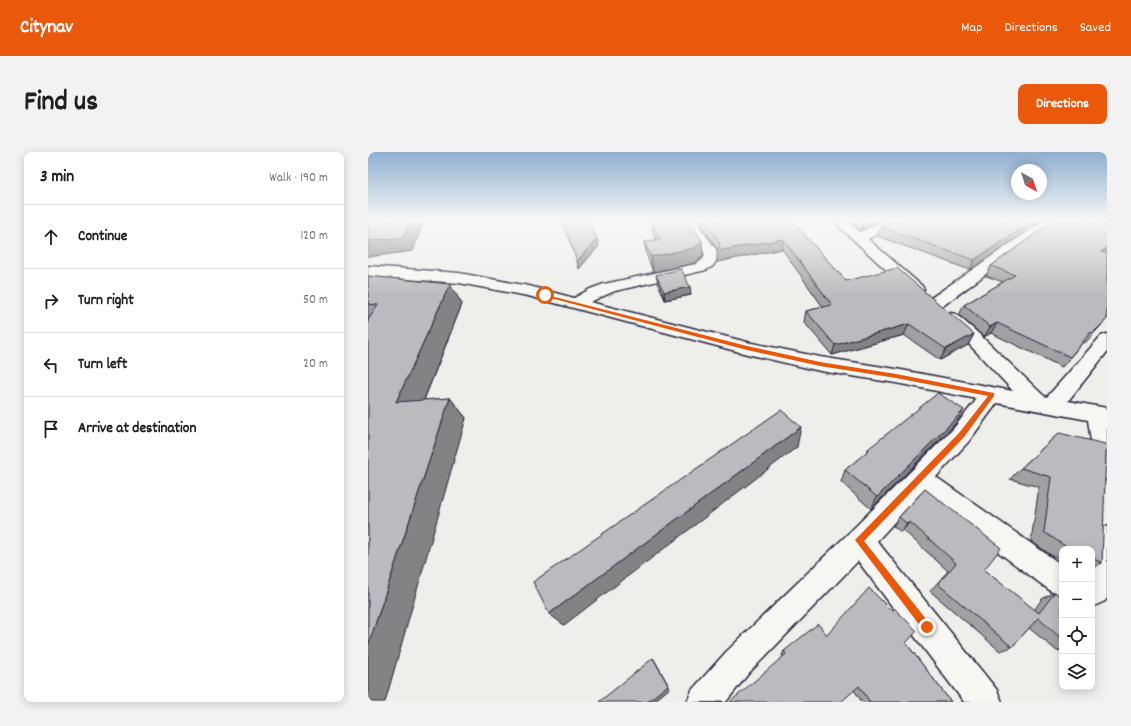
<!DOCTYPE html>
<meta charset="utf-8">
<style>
:root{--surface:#fff;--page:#f2f2f2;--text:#202124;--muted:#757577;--line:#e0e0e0;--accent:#ea580c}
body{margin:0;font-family:Dekko,sans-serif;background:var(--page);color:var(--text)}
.controls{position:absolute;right:12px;bottom:12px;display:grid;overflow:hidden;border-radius:8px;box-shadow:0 2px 10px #0003}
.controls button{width:36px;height:36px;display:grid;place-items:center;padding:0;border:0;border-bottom:1px solid var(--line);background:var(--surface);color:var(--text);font:20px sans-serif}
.compass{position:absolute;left:643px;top:12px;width:36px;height:36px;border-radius:50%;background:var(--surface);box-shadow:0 2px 10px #0003;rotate:141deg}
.stop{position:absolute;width:12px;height:12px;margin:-9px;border:3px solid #ea580c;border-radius:50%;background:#fff}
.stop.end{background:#ea580c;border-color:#fff;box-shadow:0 1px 4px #0008}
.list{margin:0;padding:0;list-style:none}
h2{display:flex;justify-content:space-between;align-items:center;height:52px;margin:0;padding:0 16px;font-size:17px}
h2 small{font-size:13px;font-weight:400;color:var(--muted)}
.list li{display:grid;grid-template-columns:26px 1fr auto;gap:12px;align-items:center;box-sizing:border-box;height:64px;padding:0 16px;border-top:1px solid var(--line)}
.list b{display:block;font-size:15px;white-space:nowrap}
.list em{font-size:13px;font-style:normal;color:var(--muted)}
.icon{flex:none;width:22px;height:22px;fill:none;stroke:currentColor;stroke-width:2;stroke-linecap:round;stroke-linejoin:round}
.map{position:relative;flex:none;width:739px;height:550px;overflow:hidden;border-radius:8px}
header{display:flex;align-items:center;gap:24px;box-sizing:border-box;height:56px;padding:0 20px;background:var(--accent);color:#fff}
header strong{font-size:19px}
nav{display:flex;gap:22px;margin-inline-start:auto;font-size:14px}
.intro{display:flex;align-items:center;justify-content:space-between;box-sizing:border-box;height:96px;padding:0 24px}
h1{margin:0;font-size:28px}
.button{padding:10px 18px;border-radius:8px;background:var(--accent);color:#fff;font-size:14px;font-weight:700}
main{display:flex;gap:24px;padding:0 24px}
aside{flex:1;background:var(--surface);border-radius:8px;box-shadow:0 2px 10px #0003}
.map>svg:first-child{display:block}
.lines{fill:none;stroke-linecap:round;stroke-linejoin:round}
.street-casing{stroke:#22223b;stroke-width:3}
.street{fill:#f6f6f2;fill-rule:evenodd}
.wall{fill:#a1a1a4;stroke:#22223b}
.shaded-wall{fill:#838386;stroke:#22223b}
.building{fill:#bbbbbf;stroke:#22223b}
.route{fill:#ea580c}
</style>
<header>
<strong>Citynav</strong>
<nav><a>Map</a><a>Directions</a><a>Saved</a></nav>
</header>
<div class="intro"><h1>Find us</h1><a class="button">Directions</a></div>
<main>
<aside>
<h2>3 min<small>Walk · 190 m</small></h2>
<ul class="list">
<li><svg class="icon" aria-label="ahead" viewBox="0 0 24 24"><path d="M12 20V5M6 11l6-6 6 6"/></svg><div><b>Continue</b></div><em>120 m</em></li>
<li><svg class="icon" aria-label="right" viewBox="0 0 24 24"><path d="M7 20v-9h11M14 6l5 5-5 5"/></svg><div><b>Turn right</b></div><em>50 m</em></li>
<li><svg class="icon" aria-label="left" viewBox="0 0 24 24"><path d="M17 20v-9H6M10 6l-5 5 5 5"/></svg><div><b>Turn left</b></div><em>20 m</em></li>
<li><svg class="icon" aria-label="arrive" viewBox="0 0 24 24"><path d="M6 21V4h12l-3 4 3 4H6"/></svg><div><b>Arrive at destination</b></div></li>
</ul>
</aside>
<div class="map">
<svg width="739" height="550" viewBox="0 0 739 550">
<rect width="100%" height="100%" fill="#eeeeeb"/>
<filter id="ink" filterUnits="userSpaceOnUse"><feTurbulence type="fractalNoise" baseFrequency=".025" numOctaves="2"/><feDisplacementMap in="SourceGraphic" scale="8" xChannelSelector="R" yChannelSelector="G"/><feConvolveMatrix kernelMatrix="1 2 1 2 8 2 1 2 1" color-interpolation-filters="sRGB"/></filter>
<g filter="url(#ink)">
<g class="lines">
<!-- street casing -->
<g class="street-casing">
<g id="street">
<polygon points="314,67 326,67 350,100 351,104 345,114 338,118 247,139 222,150 379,190 452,205 528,217 645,239 599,190 576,170 573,166 576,162 582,161 588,162 611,182 676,244 679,245 733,184 739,182 739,200 700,249 739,256 739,328 731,325 727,318 720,268 629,251 601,289 568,325 694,413 694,444 684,440 552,342 509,389 629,538 634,550 596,550 490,409 380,522 358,550 319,550 324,538 358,500 487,375 585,277 609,247 528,231 452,219 379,202 160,144 91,131 0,124 0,114 91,121 161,134 206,146 222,137 236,132 328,112 334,108 337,104 336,100"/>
<polygon points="463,67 476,67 492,80 520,67 535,67 534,70 500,87 554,134 556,137 554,140 548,142 542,140"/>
<polygon points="678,67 692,67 572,156 566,157 560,156 558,152 560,148"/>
<path d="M739 374V446L737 449 724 455C724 430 720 401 729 378Z"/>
</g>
</g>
<!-- street -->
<use href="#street" class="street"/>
</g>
<!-- wall -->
<g class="wall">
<polygon points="283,67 335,104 327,111 285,120 279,104 276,90 288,88 285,81"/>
<polygon points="333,67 422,67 478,129 606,182 600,193 572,208 536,183 464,203 436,170 438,159 455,155 414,97 349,110 350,98 334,74"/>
<polygon points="478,67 517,67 493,78"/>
<polygon points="529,67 676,67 602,118 509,84 512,75"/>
<polygon points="688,67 739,67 739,101 738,102 739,102 739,167 717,191 715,190 694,215 623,181 616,185 591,163 596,153 635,130 618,124 623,114"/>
<polygon points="288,123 322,135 323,143 297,148 290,131"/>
<polygon points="0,124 94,152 56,248 82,246 98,266 0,550"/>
<polygon points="588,271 503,357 473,330 477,318 498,301 500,297"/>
<polygon points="691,281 734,411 724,416 724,397 694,397 694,408 683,403 663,389 671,335 642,327 653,316"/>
<polygon points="557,337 616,418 666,458 674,447 687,440 694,446 694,498 689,499 661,476 644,495 632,499 562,439 580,419 535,378 533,380 525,374 531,365"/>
<polygon points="459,483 538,491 583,550 494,550 486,538 415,505 414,503 416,499"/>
</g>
<!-- shaded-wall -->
<g class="shaded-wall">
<polygon points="43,67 55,67 56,68 45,99 0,105 0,89"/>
<polygon points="500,67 517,67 493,78 495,69"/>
<polygon points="668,67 676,67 602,118 606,108"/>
<polygon points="229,87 231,94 211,117 209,109"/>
<polygon points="415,87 414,97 349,110 349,99"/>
<polygon points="334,89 335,104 327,111 285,120 283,105"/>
<polygon points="739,96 739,101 726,110 733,100"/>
<polygon points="82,132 94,152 47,270 28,250"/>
<polygon points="322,135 323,143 297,148 296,140"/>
<polygon points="629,171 623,181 616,185 622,175"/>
<polygon points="541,172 536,183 464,203 467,193"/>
<polygon points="606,182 600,193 572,208 578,197"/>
<polygon points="82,246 98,266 17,550 0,550 0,494"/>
<polygon points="596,258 588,271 503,357 509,345"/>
<polygon points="433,275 429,295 196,473 181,462"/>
<polygon points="542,370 535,378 533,380 539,372"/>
<polygon points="285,506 287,509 302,536 285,550 279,550"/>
</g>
<!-- building -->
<g class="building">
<polygon points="1,67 43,67 36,85 0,89 0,69"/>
<polygon points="208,67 220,67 229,87 209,109 194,69"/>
<polygon points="283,67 320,67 334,89 326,96 283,105 276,90 292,87"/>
<polygon points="335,67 422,67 478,129 529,116 606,182 578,197 541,172 467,193 438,159 464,153 415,87 349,99 352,94 351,89"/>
<polygon points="492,67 500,67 495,69"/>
<polygon points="529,67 668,67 606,108 512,75"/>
<polygon points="688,67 718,67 739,73 739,96 733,100 739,102 739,167 725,181 723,180 702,205 629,171 622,175 596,153 647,123 623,114"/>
<polygon points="313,117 322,135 296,140 288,123"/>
<polygon points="0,124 82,132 28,250 82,246 0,494 0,168 10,153 0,152"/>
<polygon points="570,241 596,258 509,345 477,318 501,298 500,297"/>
<polygon points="413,258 433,275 181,462 165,430"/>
<polygon points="691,281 737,292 738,299 734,411 724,406 724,397 703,397 697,394 676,380 683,325 653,316"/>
<polygon points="557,337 633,396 616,418 671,461 687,440 694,446 694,487 670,466 644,495 570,432 588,411 542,370 539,372 531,365"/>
<polygon points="501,436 524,459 526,456 549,479 538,491 583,550 502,550 491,534 473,550 362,550 418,502 416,499 450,472 459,483"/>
<polygon points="285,506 300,533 279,550 231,550"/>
<polygon points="351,549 354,549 355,550 349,550"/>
</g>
</g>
<!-- sky -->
<linearGradient id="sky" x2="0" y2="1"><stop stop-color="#8eafd1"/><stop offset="0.47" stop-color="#f7f7f6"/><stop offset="1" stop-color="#f7f7f6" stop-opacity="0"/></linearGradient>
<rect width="739" height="144" fill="url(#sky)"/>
<!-- route -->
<polygon class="route" points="175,142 379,194 452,210 528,222 626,241 626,244 596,285 496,389 562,472 563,475 562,479 559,480 556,479 487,388 591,281 620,244 528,226 452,214 379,198 175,144"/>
</svg>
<div class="controls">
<button>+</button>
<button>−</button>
<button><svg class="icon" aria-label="locate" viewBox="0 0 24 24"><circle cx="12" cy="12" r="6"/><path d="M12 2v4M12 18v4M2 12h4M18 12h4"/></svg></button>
<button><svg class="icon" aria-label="layers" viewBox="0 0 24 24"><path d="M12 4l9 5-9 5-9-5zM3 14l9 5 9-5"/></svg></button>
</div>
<svg class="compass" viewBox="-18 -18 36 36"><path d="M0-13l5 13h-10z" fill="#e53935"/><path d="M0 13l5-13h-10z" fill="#757577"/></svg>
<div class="stop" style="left:177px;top:143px"></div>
<div class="stop end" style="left:559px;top:475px"></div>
</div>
</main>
